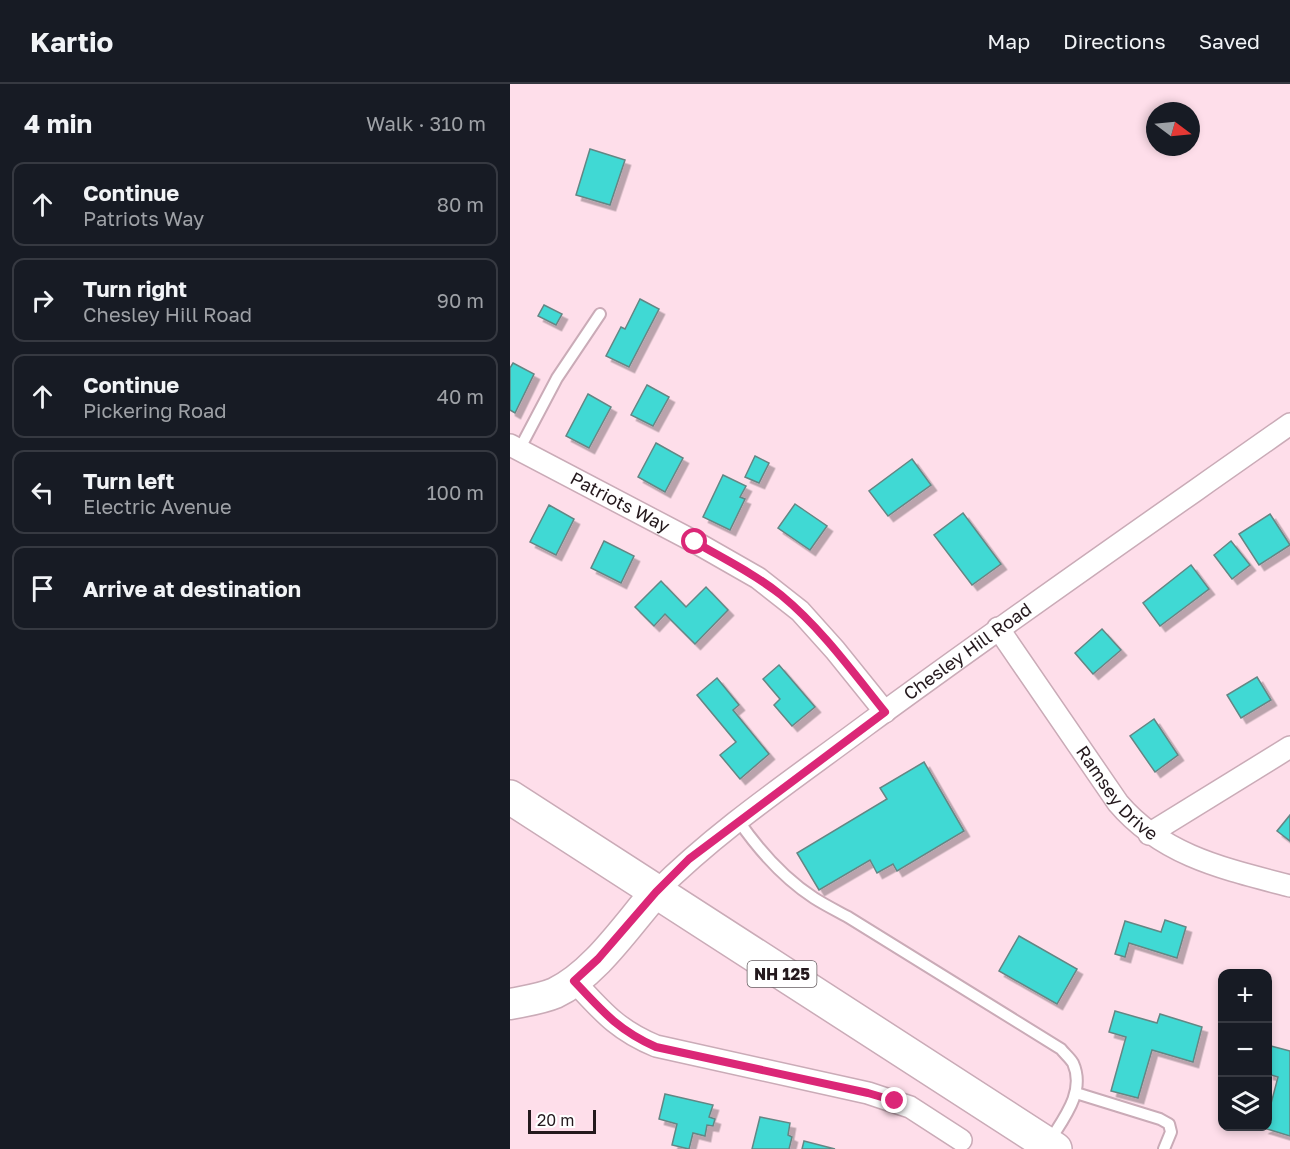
<!DOCTYPE html>
<meta charset="utf-8">
<style>
:root{--surface:#171b24;--page:#242831;--text:#f1f3f6;--muted:#9ea1a6;--line:#363941}
body{margin:0;font-family:"Golos Text",sans-serif;background:var(--page);color:var(--text)}
.controls{position:absolute;right:18px;bottom:18px;display:grid;overflow:hidden;border-radius:12px;box-shadow:0 3px 9px #0003}
.controls button{width:54px;height:54px;display:grid;place-items:center;padding:0;border:0;border-bottom:2px solid var(--line);background:var(--surface);color:var(--text);font:30px sans-serif}
.compass{position:absolute;left:636px;top:18px;width:54px;height:54px;border-radius:50%;background:var(--surface);box-shadow:0 3px 9px #0003;rotate:106deg}
.scale{position:absolute;left:18px;bottom:15px;width:68px;box-sizing:border-box;padding-left:6px;border:3px solid #24191d;border-top:0;font-size:16px;line-height:21px;white-space:nowrap;color:#24191d;-webkit-text-stroke:4px #fff;paint-order:stroke}
.stop{position:absolute;width:18px;height:18px;margin:-14px;border:4px solid #db2777;border-radius:50%;background:#fff}
.stop.end{background:#db2777;border-color:#fff;box-shadow:0 2px 6px #0008}
.list{margin:0;padding:0;list-style:none}
h2{display:flex;justify-content:space-between;align-items:center;height:78px;margin:0;padding:0 24px;font-size:26px}
h2 small{font-size:20px;font-weight:400;color:var(--muted)}
.list li{display:grid;grid-template-columns:39px 1fr auto;gap:18px;align-items:center;box-sizing:border-box;height:84px;margin:0 12px 12px;padding:0 12px;border:2px solid var(--line);border-radius:12px}
.list b{display:block;font-size:22px;white-space:nowrap}
.list p{margin:0;font-size:20px;white-space:nowrap;color:var(--muted)}
.list em{font-size:20px;font-style:normal;color:var(--muted)}
.icon{flex:none;width:33px;height:33px;fill:none;stroke:currentColor;stroke-width:2;stroke-linecap:round;stroke-linejoin:round}
.map{position:relative;flex:none;width:780px;height:1065px;overflow:hidden}
header{display:flex;align-items:center;gap:36px;box-sizing:border-box;height:84px;padding:0 30px;background:var(--surface);border-bottom:2px solid var(--line)}
header strong{font-size:28px}
nav{display:flex;gap:33px;margin-inline-start:auto;font-size:21px}
main{display:flex}
aside{flex:1;background:var(--surface)}
.map>svg:first-child{display:block}
.building{fill:#40d9d4;stroke:#648684;stroke-width:1.5;filter:url(#shadow)}
.lines{fill:none;stroke-linecap:round;stroke-linejoin:round}
.lane-casing{stroke:#caabb7;stroke-width:14}
.street-casing{stroke:#caabb7;stroke-width:24}
.secondary-casing{stroke:#caabb7;stroke-width:33}
.highway-casing{stroke:#caabb7;stroke-width:36}
.lane{stroke:#fff;stroke-width:10}
.street{stroke:#fff;stroke-width:21}
.secondary{stroke:#fff;stroke-width:30}
.highway{stroke:#fff;stroke-width:33}
.route{stroke:#db2777;stroke-width:8}
.labels{text-anchor:middle;stroke-width:5;stroke-linejoin:round;paint-order:stroke}
.shield{fill:#fff;stroke:#665e61;stroke-width:1.5}
.shield-label{font-size:16px;font-weight:bold;fill:#24191d}
.street-label{font-size:18px;fill:#24191d;stroke:#fff}
</style>
<header>
<strong>Kartio</strong>
<nav><a>Map</a><a>Directions</a><a>Saved</a></nav>
</header>
<main>
<aside>
<h2>4 min<small>Walk · 310 m</small></h2>
<ul class="list">
<li><svg class="icon" aria-label="ahead" viewBox="0 0 24 24"><path d="M12 20V5M6 11l6-6 6 6"/></svg><div><b>Continue</b><p>Patriots Way</p></div><em>80 m</em></li>
<li><svg class="icon" aria-label="right" viewBox="0 0 24 24"><path d="M7 20v-9h11M14 6l5 5-5 5"/></svg><div><b>Turn right</b><p>Chesley Hill Road</p></div><em>90 m</em></li>
<li><svg class="icon" aria-label="ahead" viewBox="0 0 24 24"><path d="M12 20V5M6 11l6-6 6 6"/></svg><div><b>Continue</b><p>Pickering Road</p></div><em>40 m</em></li>
<li><svg class="icon" aria-label="left" viewBox="0 0 24 24"><path d="M17 20v-9H6M10 6l-5 5 5 5"/></svg><div><b>Turn left</b><p>Electric Avenue</p></div><em>100 m</em></li>
<li><svg class="icon" aria-label="arrive" viewBox="0 0 24 24"><path d="M6 21V4h12l-3 4 3 4H6"/></svg><div><b>Arrive at destination</b></div></li>
</ul>
</aside>
<div class="map">
<svg width="780" height="1065" viewBox="0 0 780 1065">
<defs>
<filter id="shadow"><feDropShadow dx="5.5" dy="5.5" stdDeviation="0" flood-color="#0004"/></filter>
</defs>
<rect width="100%" height="100%" fill="#fedeea"/>
<!-- building -->
<g class="building">
<polygon points="80,65 115,76 100,121 66,111"/>
<polygon points="130,215 149,225 119,283 96,272 111,243 115,245"/>
<polygon points="34,221 52,230 46,241 28,232"/>
<polygon points="3,279 24,290 5,329 0,326 0,284"/>
<polygon points="137,301 159,313 143,342 121,331"/>
<polygon points="78,310 101,323 79,364 56,352"/>
<polygon points="146,359 173,374 155,408 128,393"/>
<polygon points="245,372 259,379 249,399 235,393"/>
<polygon points="402,375 421,401 378,432 359,407"/>
<polygon points="213,391 236,402 230,413 235,415 220,446 193,433"/>
<polygon points="285,420 317,442 300,466 268,444"/>
<polygon points="39,421 64,435 46,471 20,458"/>
<polygon points="453,429 491,480 462,501 424,451"/>
<polygon points="760,430 780,461 749,481 729,450"/>
<polygon points="94,457 124,472 111,499 81,484"/>
<polygon points="721,457 740,481 722,495 704,471"/>
<polygon points="681,481 699,505 650,542 633,519"/>
<polygon points="151,497 176,523 196,503 218,526 185,560 155,530 144,542 125,523"/>
<polygon points="592,545 611,566 583,590 565,569"/>
<polygon points="269,581 305,623 282,642 264,621 270,615 253,595"/>
<polygon points="747,593 761,616 731,634 717,611"/>
<polygon points="207,594 229,621 223,626 259,670 230,695 210,671 226,658 187,611"/>
<polygon points="644,635 668,671 645,688 620,652"/>
<polygon points="414,678 454,747 387,787 383,780 367,789 360,776 309,806 287,769 377,715 370,704"/>
<polygon points="780,731 780,757 767,747"/>
<polygon points="655,836 676,843 667,874 619,859 615,873 605,870 615,837 651,848"/>
<polygon points="509,852 567,885 547,920 489,887"/>
<polygon points="605,927 647,939 650,930 692,943 683,978 642,966 628,1014 601,1007 616,953 599,948"/>
<polygon points="761,962 780,967 780,1052 754,1044 758,1042 758,1031 768,993 758,990 758,975"/>
<polygon points="155,1010 203,1021 199,1033 205,1035 203,1042 197,1041 195,1052 183,1049 179,1065 162,1061 167,1040 149,1035"/>
<polygon points="250,1033 280,1039 278,1051 282,1053 279,1065 242,1065"/>
<polygon points="294,1057 325,1065 292,1065"/>
</g>
<g class="lines">
<!-- lane casing -->
<g class="lane-casing">
<g id="lane">
<polyline points="9,366 47,294 90,230"/>
<path d="M228 736C248 765 275 795 304 814 315 821 327 827 338 833L551 965C554 969 560 974 563 979 576 1008 553 1035 539 1058"/>
<polyline points="566,1009 650,1035 659,1040 661,1048 654,1065"/>
</g>
</g>
<!-- street casing -->
<g class="street-casing">
<g id="street">
<path id="s1" d="M0 361 185 458 248 494 290 527 325 566 375 628"/>
<path id="s2" d="M488 544 608 719C653 772 715 785 780 802"/>
<polyline points="639,750 780,663"/>
<path id="s3" d="M146 808C209 745 284 695 355 642 495 539 638 440 780 340"/>
<path d="M64 897C92 927 107 946 146 962L358 1009 400 1023 451 1056"/>
</g>
</g>
<!-- secondary casing -->
<g class="secondary-casing">
<path id="secondary" d="M0 920C15 917 31 915 45 909 85 890 117 841 146 808"/>
</g>
<!-- highway casing -->
<g class="highway-casing">
<polyline id="highway" points="0,713 545,1065"/>
</g>
<!-- lane -->
<use href="#lane" class="lane"/>
<!-- street -->
<use href="#street" class="street"/>
<!-- secondary -->
<use href="#secondary" class="secondary"/>
<!-- highway -->
<use href="#highway" class="highway"/>
</g>
<g class="lines">
<!-- route -->
<path class="route" d="M185 458C214 475 245 490 271 511 311 544 342 587 375 628L179 775 146 808 88 875 64 897C92 927 108 946 146 963L358 1009 385 1017"/>
</g>
<g class="labels">
<!-- shield labels -->
<rect class="shield" x="237.5" y="877" width="69" height="26" rx="4.5"/>
<g class="shield-label">
<text x="272" y="896">NH 125</text>
</g>
<!-- street labels -->
<g class="street-label">
<text dy="6" stroke="none"><textPath href="#s1" startOffset="124">Patriots Way</textPath></text>
<text dy="6" stroke="none"><textPath href="#s3" startOffset="394">Chesley Hill Road</textPath></text>
<text dy="6" stroke="none"><textPath href="#s2" startOffset="204">Ramsey Drive</textPath></text>
</g>
</g>
</svg>
<div class="controls">
<button>+</button>
<button>−</button>
<button><svg class="icon" aria-label="layers" viewBox="0 0 24 24"><path d="M12 4l9 5-9 5-9-5zM3 14l9 5 9-5"/></svg></button>
</div>
<svg class="compass" viewBox="-18 -18 36 36"><path d="M0-13l5 13h-10z" fill="#e53935"/><path d="M0 13l5-13h-10z" fill="#9ea1a6"/></svg>
<div class="scale">20 m</div>
<div class="stop" style="left:185px;top:458px"></div>
<div class="stop end" style="left:385px;top:1017px"></div>
</div>
</main>
